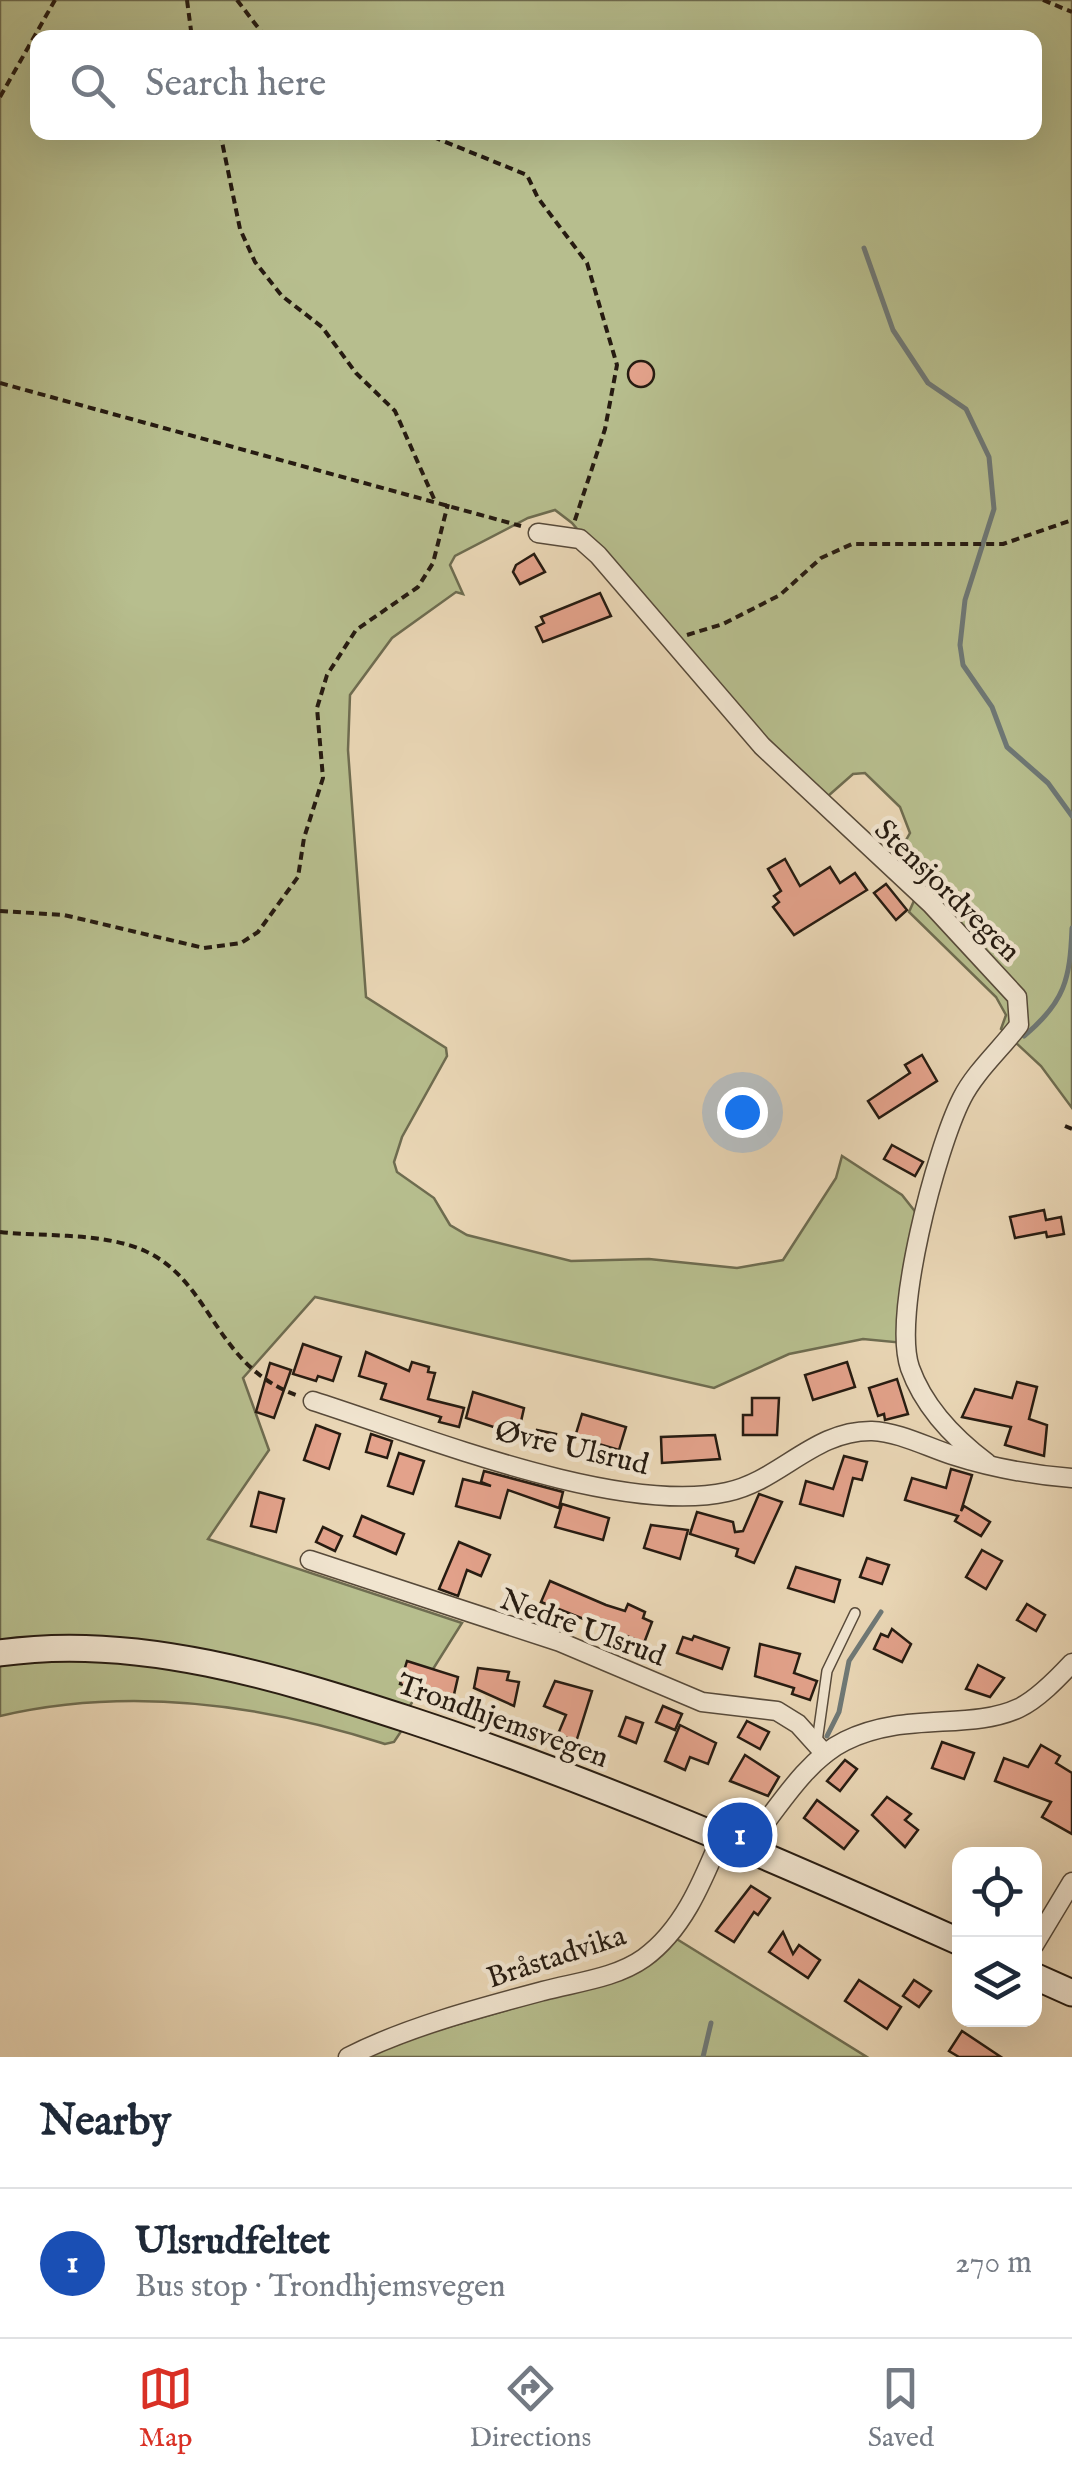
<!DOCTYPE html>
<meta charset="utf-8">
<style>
:root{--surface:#fff;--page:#f2f2f3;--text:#1f2937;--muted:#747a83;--line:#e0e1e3;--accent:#d93025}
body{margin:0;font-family:"IM FELL English",serif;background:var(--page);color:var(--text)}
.controls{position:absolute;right:30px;bottom:30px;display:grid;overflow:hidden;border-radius:20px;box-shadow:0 10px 40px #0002}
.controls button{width:90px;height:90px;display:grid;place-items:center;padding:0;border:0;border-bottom:2px solid var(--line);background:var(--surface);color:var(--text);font:50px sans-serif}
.you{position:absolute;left:742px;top:1112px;width:35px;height:35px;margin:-25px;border:8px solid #fff;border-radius:50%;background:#1a73e8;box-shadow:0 0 0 15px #1a73e833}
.badge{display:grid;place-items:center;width:65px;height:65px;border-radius:50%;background:var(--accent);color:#fff;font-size:32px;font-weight:700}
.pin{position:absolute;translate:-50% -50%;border:5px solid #fff;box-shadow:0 2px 10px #0006}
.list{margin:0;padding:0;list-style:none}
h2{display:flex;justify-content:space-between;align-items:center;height:130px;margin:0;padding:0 40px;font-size:42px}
h2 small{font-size:32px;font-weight:400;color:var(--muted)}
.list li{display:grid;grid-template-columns:65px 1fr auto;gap:30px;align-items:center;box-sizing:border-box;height:150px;padding:0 40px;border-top:2px solid var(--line)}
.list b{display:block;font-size:38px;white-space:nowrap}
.list p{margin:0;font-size:32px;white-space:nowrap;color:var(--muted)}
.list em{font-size:32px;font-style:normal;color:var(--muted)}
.icon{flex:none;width:55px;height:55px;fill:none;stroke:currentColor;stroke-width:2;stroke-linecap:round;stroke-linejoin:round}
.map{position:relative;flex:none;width:1072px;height:2057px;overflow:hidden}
.search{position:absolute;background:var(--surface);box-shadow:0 10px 40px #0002;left:30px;right:30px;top:30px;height:110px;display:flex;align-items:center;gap:25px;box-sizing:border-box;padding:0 35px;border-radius:20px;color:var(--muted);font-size:38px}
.sheet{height:280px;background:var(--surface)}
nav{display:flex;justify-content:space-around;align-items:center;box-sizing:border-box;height:140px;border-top:2px solid var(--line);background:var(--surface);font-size:28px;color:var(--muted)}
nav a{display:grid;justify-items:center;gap:5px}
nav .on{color:var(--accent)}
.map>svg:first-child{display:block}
.green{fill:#b7be8e;stroke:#6e6c50;stroke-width:2.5;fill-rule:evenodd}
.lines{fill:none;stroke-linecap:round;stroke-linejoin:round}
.stream{stroke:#6e7876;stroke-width:5}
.building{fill:#e3a28b;stroke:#261b11;stroke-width:2.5}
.lane-casing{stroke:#574a3a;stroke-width:12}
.street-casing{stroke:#574a3a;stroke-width:21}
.secondary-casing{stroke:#261b11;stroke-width:29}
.path{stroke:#261b11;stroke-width:4;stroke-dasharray:8 5;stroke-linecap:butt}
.lane{stroke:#f1e5d0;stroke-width:9}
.street{stroke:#f1e5d0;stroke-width:18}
.secondary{stroke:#f1e5d0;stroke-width:25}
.labels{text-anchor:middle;stroke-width:9;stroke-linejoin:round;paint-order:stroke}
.street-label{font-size:30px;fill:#261b11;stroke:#f1e5d0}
</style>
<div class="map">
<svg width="1072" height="2057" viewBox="0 0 1072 2057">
<rect width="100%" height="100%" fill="#ead7b6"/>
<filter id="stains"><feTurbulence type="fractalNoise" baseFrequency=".002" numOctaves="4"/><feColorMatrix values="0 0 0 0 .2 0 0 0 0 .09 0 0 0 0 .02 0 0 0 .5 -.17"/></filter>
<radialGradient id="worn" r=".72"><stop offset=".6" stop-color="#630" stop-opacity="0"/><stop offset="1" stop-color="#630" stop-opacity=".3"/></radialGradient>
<!-- green -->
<g class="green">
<path d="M0 0H1072V1108L1041 1066 1001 1029 1006 1015 996 997 909 912 917 894 896 858 910 833 900 807 865 773 853 774 819 804 638 615 614 573 572 523 555 510 528 518 455 556 450 565 463 594 456 592 392 638 350 695 348 750 366 997 446 1048 447 1056 402 1137 394 1162 397 1172 434 1198 450 1225 467 1235 571 1261 649 1259 737 1268 783 1260 836 1178 842 1156 902 1195 921 1219 904 1343 863 1339 789 1354 714 1388 315 1297 243 1378 269 1450 208 1539 462 1623 406 1712 404 1727 394 1742 385 1744C261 1704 129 1686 0 1716ZM38 38H1034V132H38Z"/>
<polygon points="667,1933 867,2057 345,2057 597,1984"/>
</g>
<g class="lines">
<!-- stream -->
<g class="stream">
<polyline points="864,248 893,330 928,383 966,409 989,457 994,509 965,600 960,645 963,665 992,707 1007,747 1048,783 1072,816"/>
<path d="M1024 1036C1065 1002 1070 979 1072 928"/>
<polyline points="827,1736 839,1712 849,1661 881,1612"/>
<polyline points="703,2057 711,2023"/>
</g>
</g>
<!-- building -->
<g class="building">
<circle cx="641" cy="374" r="13"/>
<polygon points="534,554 545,572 520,584 513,572 516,565"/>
<polygon points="600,593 611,616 543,642 536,627 544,623 541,617"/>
<polygon points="785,859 800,886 830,867 840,883 855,873 867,890 794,935 773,907 779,902 774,896 781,891 768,869"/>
<polygon points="886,884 907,910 896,920 874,893"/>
<polygon points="922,1055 937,1081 879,1118 868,1101 910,1073 905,1065"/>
<polygon points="892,1145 923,1162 915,1176 884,1159"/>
<polygon points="1044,1210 1046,1220 1061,1217 1064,1234 1047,1237 1046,1232 1015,1238 1010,1217"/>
<polygon points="303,1344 341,1357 333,1381 318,1376 316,1381 293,1374"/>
<polygon points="366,1352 409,1371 412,1362 429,1367 428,1372 435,1373 428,1399 464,1408 459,1427 439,1422 441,1417 381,1399 386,1384 359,1376"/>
<polygon points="847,1362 855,1387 813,1400 805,1375"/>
<polygon points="270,1363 291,1370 274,1418 256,1412"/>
<polygon points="897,1379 908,1414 885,1420 884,1414 878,1416 869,1388"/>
<polygon points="1017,1382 1037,1387 1029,1419 1047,1425 1044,1456 1005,1445 1011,1427 962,1417 975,1389 1012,1398"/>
<polygon points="473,1392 524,1408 518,1435 466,1418"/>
<polygon points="752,1398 779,1398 777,1435 743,1435 743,1415 752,1415"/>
<polygon points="582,1414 626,1427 619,1450 575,1437"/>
<polygon points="316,1425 340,1434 329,1469 304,1460"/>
<polygon points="537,1430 556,1434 552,1453 533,1449"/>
<polygon points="371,1434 392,1441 387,1458 366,1452"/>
<polygon points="715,1435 720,1459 662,1463 661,1437"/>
<polygon points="399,1453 424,1461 413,1494 388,1486"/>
<polygon points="844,1456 867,1462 862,1480 853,1478 843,1516 800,1504 806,1481 833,1489"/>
<polygon points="951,1469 972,1475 961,1511 964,1506 990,1522 981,1536 955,1521 958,1516 905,1500 912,1478 946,1488"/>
<polygon points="484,1471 563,1492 559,1508 508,1490 500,1518 456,1506 463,1479 491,1486 481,1482"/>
<polygon points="259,1492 284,1499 276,1532 251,1526"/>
<polygon points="759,1494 782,1502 754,1563 736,1556 738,1549 690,1534 697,1512 733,1522 735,1532 743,1531"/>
<polygon points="562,1504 609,1518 603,1540 555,1527"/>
<polygon points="362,1516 404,1534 396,1554 354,1536"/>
<polygon points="651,1525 688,1530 680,1559 644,1548"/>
<polygon points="323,1527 342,1536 335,1551 316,1542"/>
<polygon points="459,1542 490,1555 481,1576 467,1570 458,1596 439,1589"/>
<polygon points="982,1550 1002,1561 986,1589 966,1577"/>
<polygon points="867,1558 889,1565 882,1584 860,1577"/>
<polygon points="796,1567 840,1580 834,1602 788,1588"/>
<polygon points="550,1581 606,1605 625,1611 628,1604 645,1612 643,1618 652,1622 644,1643 541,1602"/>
<polygon points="1027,1604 1045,1615 1036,1631 1017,1620"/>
<polygon points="892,1629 911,1644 902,1662 874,1649 881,1634 888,1637"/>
<polygon points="694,1636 729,1648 722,1669 677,1653 683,1637 692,1640"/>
<polygon points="760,1644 800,1654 794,1673 817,1681 810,1700 792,1694 794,1688 755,1676"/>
<polygon points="407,1661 458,1677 452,1703 400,1684"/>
<polygon points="978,1665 1004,1678 990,1697 966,1689"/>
<polygon points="478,1668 509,1672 507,1680 519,1682 514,1706 474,1688"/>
<polygon points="555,1681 592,1691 576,1742 558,1734 566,1715 544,1706"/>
<polygon points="663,1706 682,1714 675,1730 656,1722"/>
<polygon points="626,1717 643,1723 636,1743 619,1736"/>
<polygon points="747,1721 769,1732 760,1749 738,1737"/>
<polygon points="680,1725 716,1743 708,1764 690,1757 685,1770 665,1761"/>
<polygon points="942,1742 974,1753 964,1779 932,1768"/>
<polygon points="1041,1745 1060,1756 1056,1763 1072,1773 1072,1834 1042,1817 1051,1802 995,1781 1004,1758 1028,1767"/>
<polygon points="745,1755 779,1777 768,1796 730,1781"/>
<polygon points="845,1760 857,1769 840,1791 827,1781"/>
<polygon points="887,1797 911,1814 905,1820 918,1830 905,1847 872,1815"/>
<polygon points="817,1800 858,1831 844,1849 804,1818"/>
<polygon points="751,1886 770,1898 758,1915 754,1912 734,1942 716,1931"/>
<polygon points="783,1932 793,1954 799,1945 820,1960 808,1978 769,1952"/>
<polygon points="859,1980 901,2007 887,2029 845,2001"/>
<polygon points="914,1980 931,1991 919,2007 903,1996"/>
<polygon points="962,2031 1001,2057 959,2057 949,2051"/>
</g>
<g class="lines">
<!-- lane casing -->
<g class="lane-casing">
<polyline id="lane" points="817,1742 827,1671 855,1613"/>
</g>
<!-- street casing -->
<g class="street-casing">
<g id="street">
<path d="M538 533 580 539 598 555 762 746 931 904 1017 997 1019 1025C1001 1049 975 1072 962 1098 936 1149 892 1316 910 1368 924 1407 955 1439 987 1463"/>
<path d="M313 1401C420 1435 619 1516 727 1492 780 1481 814 1430 872 1431 899 1432 927 1447 952 1455 989 1467 1033 1475 1072 1478"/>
<polyline points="310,1560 560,1642 702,1702 777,1711 798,1724 825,1754"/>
<path d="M746 1848C774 1814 805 1760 845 1741 905 1711 970 1731 1019 1708 1038 1699 1058 1678 1072 1663"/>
<polyline points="1034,1945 1072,1882"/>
<path d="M348 2057C407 2027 479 2008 543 1991 577 1982 616 1978 644 1958 684 1929 703 1880 721 1837"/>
</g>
</g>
<!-- secondary casing -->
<g class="secondary-casing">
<g id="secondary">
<path d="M0 1653C137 1633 281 1678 410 1720 598 1782 779 1861 960 1942"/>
<polyline points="1034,1976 1072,1993"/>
</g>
</g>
<!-- path -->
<g class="path">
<polyline points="187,0 192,38"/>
<polyline points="237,0 266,38"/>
<polyline points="1043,0 1072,12"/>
<polyline points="0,97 55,0"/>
<polyline points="220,132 240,229 255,262 282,296 322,327 356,373 395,411 435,501"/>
<polyline points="421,132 527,175 538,198 587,263 617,365 605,429 574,523"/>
<polyline points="0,383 521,526"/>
<polyline points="687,635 723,624 780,595 821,558 852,544 1003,544 1072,520"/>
<polyline points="0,911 64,915 204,948 241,943 258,932 298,877 304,838 323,778 317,708 327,675 356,630 418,587 433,563 448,504"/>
<polyline points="1065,1126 1072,1129"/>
<path d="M0 1232C45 1237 103 1232 145 1251 213 1282 214 1367 299 1396"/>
</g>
<!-- lane -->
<use href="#lane" class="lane"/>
<!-- street -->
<use href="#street" class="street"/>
<!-- secondary -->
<use href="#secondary" class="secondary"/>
</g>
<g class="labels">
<!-- street labels -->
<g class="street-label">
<text transform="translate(948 890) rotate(44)" y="10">Stensjordvegen</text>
<text transform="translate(572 1447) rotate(13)" y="10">Øvre Ulsrud</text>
<text transform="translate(583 1627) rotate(20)" y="10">Nedre Ulsrud</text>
<text transform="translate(503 1720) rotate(20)" y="10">Trondhjemsvegen</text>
<text transform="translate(556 1956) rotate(-18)" y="10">Bråstadvika</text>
</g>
</g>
<rect width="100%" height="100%" filter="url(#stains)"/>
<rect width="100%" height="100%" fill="url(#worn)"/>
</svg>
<div class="controls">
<button><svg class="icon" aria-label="locate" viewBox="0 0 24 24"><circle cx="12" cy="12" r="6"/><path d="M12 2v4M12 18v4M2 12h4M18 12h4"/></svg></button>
<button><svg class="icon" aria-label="layers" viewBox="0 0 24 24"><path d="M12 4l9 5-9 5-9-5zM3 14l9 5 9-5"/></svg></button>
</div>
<div class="you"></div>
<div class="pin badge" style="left:740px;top:1835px;background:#1a4fb4">1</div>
<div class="search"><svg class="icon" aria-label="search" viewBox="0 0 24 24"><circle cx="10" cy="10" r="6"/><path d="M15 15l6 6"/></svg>Search here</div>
</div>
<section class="sheet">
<h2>Nearby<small></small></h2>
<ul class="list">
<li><span class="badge" style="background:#1a4fb4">1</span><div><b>Ulsrudfeltet</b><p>Bus stop · Trondhjemsvegen</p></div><em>270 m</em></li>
</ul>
</section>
<nav>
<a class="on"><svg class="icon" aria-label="map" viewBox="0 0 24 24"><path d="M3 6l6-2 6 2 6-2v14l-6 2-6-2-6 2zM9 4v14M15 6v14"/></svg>Map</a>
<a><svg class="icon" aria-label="directions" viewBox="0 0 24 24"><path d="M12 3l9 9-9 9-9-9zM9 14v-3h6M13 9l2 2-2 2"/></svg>Directions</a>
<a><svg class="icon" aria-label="saved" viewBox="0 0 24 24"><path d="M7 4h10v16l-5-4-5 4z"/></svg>Saved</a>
</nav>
